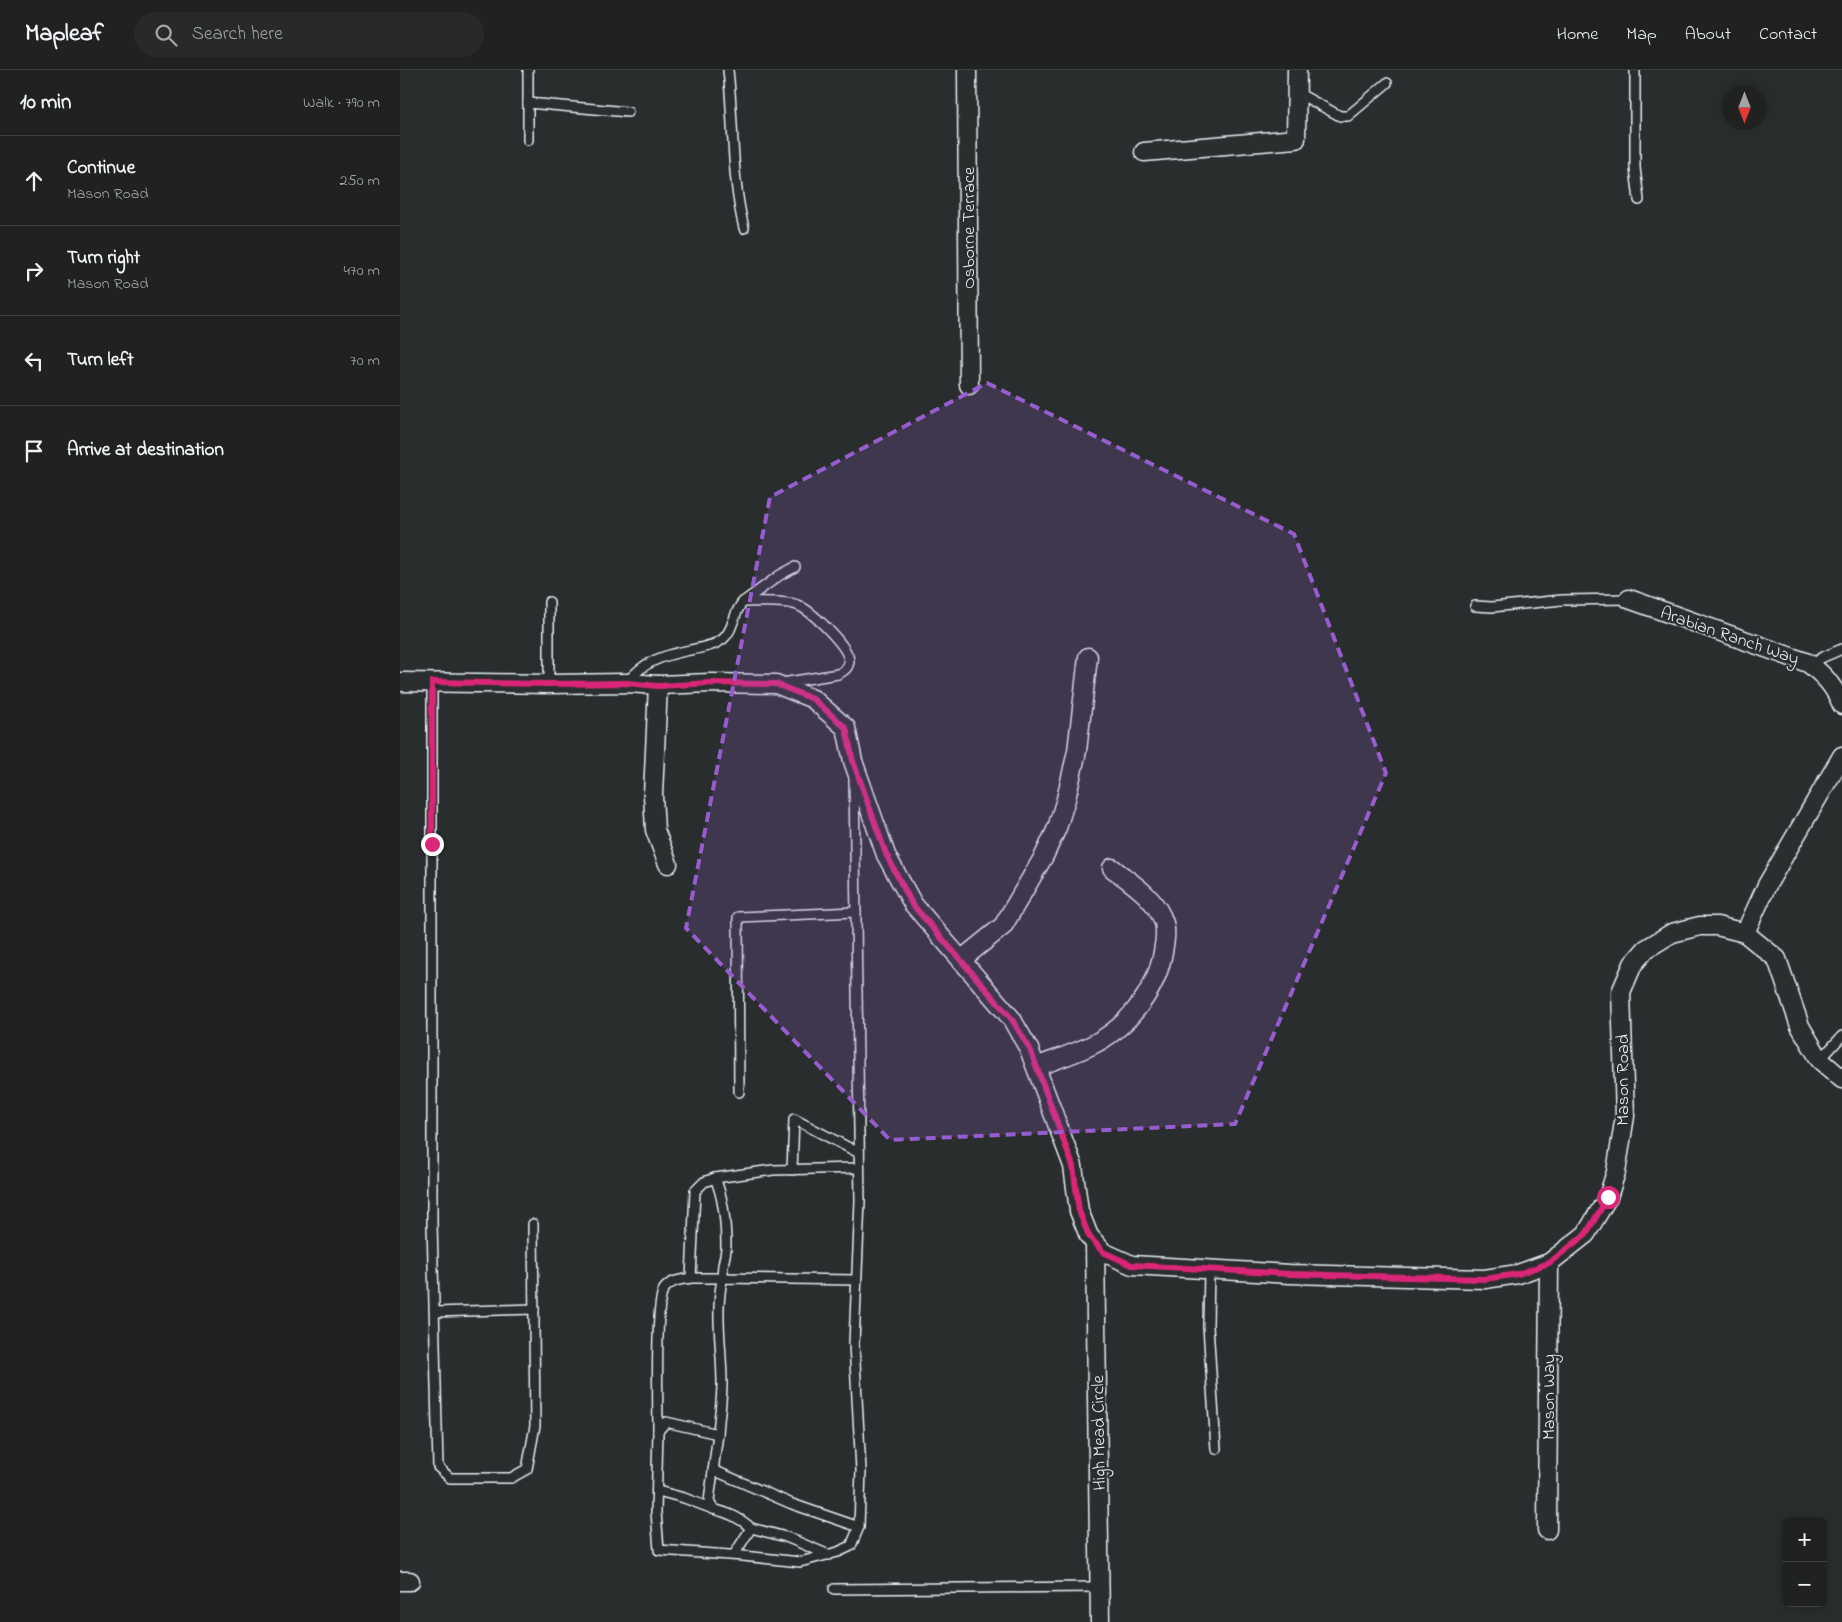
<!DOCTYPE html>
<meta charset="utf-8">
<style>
:root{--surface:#202222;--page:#282a2a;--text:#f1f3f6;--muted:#a2a4a5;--line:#3d3f40}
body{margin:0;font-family:"Indie Flower",sans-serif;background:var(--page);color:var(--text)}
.controls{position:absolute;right:15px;bottom:15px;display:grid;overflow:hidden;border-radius:8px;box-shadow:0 2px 12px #0003}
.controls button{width:45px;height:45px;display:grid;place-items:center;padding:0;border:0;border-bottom:1px solid var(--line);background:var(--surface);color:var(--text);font:25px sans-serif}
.compass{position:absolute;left:1322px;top:15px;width:45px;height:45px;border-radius:50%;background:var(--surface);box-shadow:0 2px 12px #0003;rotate:180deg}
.stop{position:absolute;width:15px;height:15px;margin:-11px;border:4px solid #db2777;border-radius:50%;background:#fff}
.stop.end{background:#db2777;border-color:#fff;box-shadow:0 1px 5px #0008}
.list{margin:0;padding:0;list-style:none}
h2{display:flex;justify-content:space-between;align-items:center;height:65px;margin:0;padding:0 20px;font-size:21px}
h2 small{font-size:16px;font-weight:400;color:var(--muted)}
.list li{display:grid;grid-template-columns:32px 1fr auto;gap:15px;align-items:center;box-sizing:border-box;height:90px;padding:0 20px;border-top:1px solid var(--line)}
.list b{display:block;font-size:19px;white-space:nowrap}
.list p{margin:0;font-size:16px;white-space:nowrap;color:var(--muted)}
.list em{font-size:16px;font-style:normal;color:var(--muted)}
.icon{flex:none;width:28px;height:28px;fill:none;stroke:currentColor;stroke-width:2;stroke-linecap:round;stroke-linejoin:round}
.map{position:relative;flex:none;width:1442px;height:1552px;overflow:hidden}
header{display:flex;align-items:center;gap:30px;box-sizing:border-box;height:70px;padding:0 25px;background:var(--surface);border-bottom:1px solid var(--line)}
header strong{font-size:24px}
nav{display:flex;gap:28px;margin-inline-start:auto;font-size:18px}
.search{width:350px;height:45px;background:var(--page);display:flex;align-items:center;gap:12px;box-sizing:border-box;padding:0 18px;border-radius:28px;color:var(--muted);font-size:19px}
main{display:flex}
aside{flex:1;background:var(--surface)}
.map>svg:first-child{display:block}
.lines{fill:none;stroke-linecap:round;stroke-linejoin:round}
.service-casing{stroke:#e8f1f8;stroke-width:12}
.minor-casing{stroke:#e8f1f8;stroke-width:21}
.service{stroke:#2a2d2e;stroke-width:9}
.minor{stroke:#2a2d2e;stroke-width:18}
.route{stroke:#db2777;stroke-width:6}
.marked{fill:#965dcd;fill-opacity:0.2;stroke:#965dcd;stroke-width:4;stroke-dasharray:10 6;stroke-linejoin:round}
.labels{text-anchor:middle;stroke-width:4;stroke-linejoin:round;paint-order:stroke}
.street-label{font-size:18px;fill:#e8f1f8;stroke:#2a2d2e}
</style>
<header>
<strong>Mapleaf</strong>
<div class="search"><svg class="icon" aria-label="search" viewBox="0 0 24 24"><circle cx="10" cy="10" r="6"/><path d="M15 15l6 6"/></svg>Search here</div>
<nav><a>Home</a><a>Map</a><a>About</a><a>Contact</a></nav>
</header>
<main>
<aside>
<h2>10 min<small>Walk · 790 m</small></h2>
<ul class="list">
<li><svg class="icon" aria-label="ahead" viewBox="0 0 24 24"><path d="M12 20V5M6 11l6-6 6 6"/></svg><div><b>Continue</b><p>Mason Road</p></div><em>250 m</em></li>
<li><svg class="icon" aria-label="right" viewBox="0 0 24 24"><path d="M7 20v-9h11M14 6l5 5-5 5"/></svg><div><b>Turn right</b><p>Mason Road</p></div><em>470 m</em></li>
<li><svg class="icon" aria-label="left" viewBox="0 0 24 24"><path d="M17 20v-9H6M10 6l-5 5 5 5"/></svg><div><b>Turn left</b></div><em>70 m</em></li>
<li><svg class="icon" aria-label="arrive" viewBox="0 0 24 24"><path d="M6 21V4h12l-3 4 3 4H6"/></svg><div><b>Arrive at destination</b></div></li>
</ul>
</aside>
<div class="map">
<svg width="1442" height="1552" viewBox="0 0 1442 1552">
<rect width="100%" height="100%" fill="#2a2d2e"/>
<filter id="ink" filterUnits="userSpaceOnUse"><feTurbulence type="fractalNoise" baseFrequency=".02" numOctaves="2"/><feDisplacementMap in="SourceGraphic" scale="10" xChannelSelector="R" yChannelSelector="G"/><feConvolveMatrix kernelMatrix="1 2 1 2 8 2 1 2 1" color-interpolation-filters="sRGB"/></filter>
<g filter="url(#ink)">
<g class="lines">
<!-- service casing -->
<g class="service-casing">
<g id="service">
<polyline points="128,0 128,70"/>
<path d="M328 0C334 53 331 106 344 158"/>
<polyline points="1235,0 1235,98 1239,130"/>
<polyline points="896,22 940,46 948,46 987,13"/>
<polyline points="128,33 228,42"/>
<polyline points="149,532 149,614"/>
<path d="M343 532C356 532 385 530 397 535 411 540 447 575 449 590 449 598 444 601 438 604L382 613"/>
<polyline points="1075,536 1092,537 1162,530 1229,529"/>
<polyline points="1412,596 1421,588 1442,579"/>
<polyline points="32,612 32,1153 38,1397 50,1408 111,1408 127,1399 135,1356 133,1154"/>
<path d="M227 613C242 591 266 585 290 580 301 578 314 576 323 569 334 560 333 542 343 532L380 505 395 497"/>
<path d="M454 709 460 1131 454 1274 461 1400 459 1457 451 1476 438 1482 400 1492 343 1486 259 1480 256 1442 258 1361 266 1352 318 1364C319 1347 322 1330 322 1314 322 1278 315 1245 322 1210L324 1208 456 1210"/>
<polyline points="1420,990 1442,966"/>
<polyline points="339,1022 338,847 456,842"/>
<polyline points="392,1100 394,1049 459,1083"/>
<path d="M315 1108C324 1129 326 1155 326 1177 326 1189 320 1196 324 1208H291L295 1121 304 1112Z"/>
<polyline points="315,1108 373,1100 459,1098"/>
<polyline points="809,1199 808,1256 816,1379"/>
<polyline points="35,1242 134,1239"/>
<path d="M258 1361C258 1340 255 1230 264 1219 271 1210 281 1210 291 1208"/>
<path d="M318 1364 309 1431 313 1439C328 1443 339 1447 351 1458"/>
<polyline points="313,1400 392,1434 459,1457"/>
<polyline points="258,1421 284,1428 313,1439"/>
<polyline points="334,1485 351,1458 386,1467 429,1485"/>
<polyline points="434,1519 700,1517"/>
</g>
</g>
<!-- minor casing -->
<g class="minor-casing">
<g id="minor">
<polyline points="567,0 569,315"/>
<polyline points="744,82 896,69 897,0"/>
<path d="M1229 529 1408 593C1424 605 1434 616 1442 635"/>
<polyline points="0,612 149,614 227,613 258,615 310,613 376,614 413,629 446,658 453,691 486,785 513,834 611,948 629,979 673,1096 679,1141 689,1166 703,1182 732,1195 890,1204 1085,1209 1118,1204 1149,1193 1186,1164 1208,1127 1216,1102 1225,1046 1221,922 1233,894 1246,879 1272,863 1300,856 1317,856 1345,863 1377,889 1400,956 1420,990 1442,1009"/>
<polyline points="258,615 253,725 255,760 268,794"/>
<polyline points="1345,863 1367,815 1442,686"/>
<polyline points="561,890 603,856 644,786 657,758 666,729 677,681 688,587"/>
<path d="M636 997C654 990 673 984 690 976 724 960 754 925 762 887 764 876 767 864 764 853 757 829 731 812 712 798"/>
<polyline points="695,1174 700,1552"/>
<polyline points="1147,1460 1149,1193"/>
<polyline points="0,1511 10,1511"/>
</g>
</g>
<!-- service -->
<use href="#service" class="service"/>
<!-- minor -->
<use href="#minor" class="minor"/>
</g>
</g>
<g class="lines" filter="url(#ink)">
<!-- route -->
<polyline class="route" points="32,774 32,612 149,614 227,613 258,616 310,613 376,614 413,629 446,658 453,691 486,784 512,834 611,948 630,979 673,1096 679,1141 689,1166 703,1182 732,1195 890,1204 1085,1209 1118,1204 1149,1193 1186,1164 1208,1127"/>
</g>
<!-- marked area -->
<path class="marked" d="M587 313 894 464 986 703 835 1054 490 1070 286 858 370 427Z"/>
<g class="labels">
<!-- street labels -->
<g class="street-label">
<text transform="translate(568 158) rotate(-90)" y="6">Osborne Terrace</text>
<text transform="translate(1330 565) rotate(19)" y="6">Arabian Ranch Way</text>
<text transform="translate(1222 1010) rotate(-90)" y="6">Mason Road</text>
<text transform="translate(1148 1327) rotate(-90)" y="6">Mason Way</text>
<text transform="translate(698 1363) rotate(-91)" y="6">High Mead Circle</text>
</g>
</g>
</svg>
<div class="controls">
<button>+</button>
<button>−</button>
</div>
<svg class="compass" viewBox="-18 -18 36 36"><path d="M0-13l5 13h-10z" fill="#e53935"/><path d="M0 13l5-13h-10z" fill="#a2a4a5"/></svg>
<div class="stop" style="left:1208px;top:1127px"></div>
<div class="stop end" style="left:32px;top:774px"></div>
</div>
</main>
